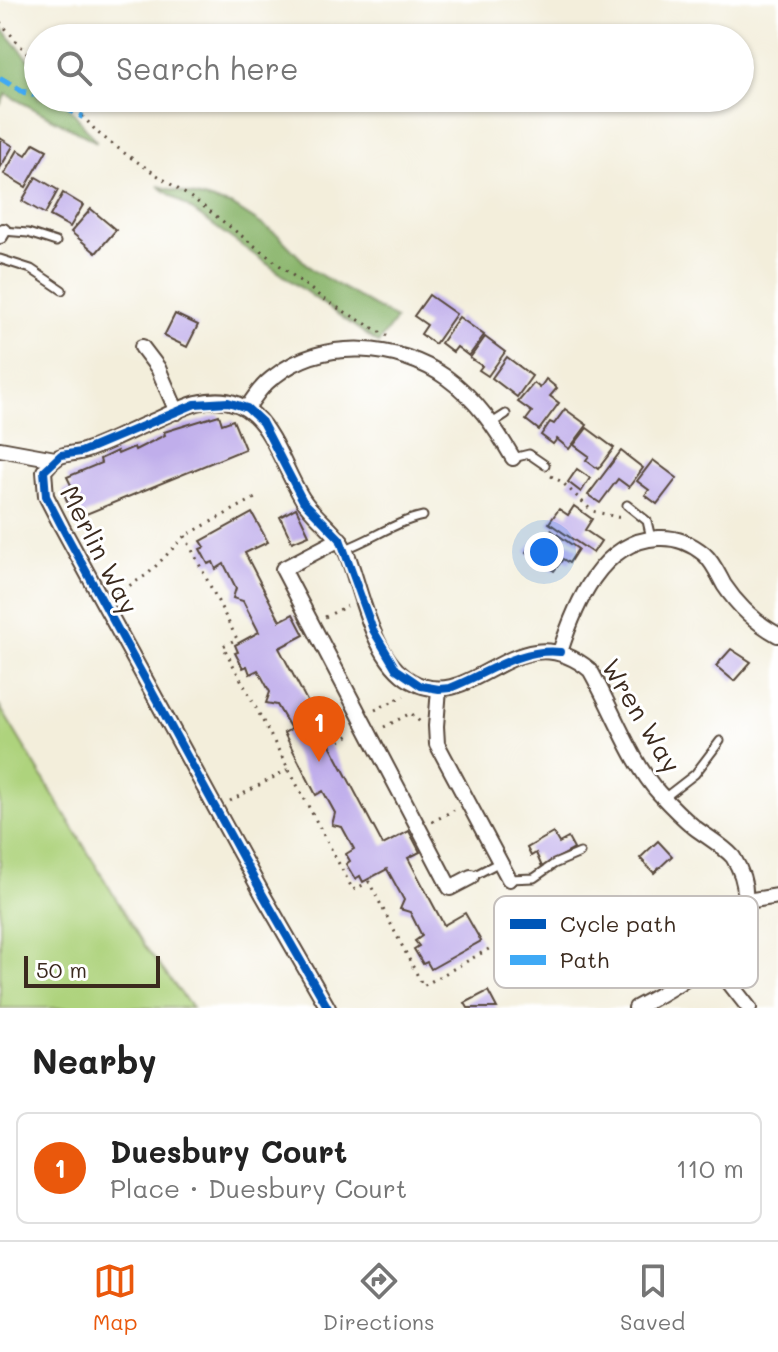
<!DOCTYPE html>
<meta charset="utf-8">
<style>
:root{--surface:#fff;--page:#f6f6f6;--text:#222;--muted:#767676;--line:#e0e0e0;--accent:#ea580c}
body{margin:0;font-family:Mali,sans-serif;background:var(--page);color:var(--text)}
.scale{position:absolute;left:24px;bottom:20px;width:136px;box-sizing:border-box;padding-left:8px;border:4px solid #3b2a1e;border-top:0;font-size:22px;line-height:28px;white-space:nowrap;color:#3b2a1e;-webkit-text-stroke:6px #fff;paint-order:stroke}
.you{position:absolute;left:544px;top:552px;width:28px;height:28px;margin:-20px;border:6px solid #fff;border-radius:50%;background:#1a73e8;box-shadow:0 0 0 12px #1a73e833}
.badge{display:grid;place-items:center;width:52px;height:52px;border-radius:50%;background:var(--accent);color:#fff;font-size:26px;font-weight:700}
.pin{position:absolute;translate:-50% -66px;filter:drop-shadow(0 2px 4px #0008)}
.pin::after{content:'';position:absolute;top:42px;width:28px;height:24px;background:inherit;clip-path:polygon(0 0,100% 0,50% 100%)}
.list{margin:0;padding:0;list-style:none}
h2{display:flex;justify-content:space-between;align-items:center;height:104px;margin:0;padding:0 32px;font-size:34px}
h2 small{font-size:26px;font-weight:400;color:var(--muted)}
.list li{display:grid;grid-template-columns:52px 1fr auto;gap:24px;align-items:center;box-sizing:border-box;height:112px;margin:0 16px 16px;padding:0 16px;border:2px solid var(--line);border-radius:12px}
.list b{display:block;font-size:30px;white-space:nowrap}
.list p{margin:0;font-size:26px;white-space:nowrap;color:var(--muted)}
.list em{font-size:26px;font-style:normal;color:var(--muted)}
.icon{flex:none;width:44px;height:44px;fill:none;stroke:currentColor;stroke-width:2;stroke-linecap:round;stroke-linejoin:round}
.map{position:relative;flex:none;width:778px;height:1008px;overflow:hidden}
.search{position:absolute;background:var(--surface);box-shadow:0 2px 6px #0004;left:24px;right:24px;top:24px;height:88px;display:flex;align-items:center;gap:20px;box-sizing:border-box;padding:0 28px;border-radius:44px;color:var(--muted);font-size:30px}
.sheet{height:232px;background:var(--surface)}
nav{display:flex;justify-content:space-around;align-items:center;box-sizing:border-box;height:112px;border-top:2px solid var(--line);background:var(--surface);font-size:22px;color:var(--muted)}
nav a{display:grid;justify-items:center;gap:4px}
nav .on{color:var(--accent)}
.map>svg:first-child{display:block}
.green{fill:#aed37d;stroke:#747e4e;stroke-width:2}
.forest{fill:#8ab56c;stroke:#627045;stroke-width:2}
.building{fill:#c0aeeb}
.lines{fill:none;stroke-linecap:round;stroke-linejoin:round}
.service-casing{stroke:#57473a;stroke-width:11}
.minor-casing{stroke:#57473a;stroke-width:18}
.path{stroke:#57473a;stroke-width:3;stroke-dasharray:2 6;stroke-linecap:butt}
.service{stroke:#fff;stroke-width:7}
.minor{stroke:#fff;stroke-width:14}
.quiet{stroke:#3fa9f5;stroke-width:6;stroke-dasharray:12 6;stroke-linecap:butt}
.cycleway-casing{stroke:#fff;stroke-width:13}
.cycleway{stroke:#0057b8;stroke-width:8}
.labels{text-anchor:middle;stroke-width:6;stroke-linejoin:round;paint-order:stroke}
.street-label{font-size:26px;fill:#3b2a1e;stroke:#fff}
.key{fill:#fff;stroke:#c4bfbc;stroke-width:2}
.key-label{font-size:22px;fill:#3b2a1e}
</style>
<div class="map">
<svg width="778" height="1008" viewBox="0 0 778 1008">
<rect width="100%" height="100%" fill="#fff"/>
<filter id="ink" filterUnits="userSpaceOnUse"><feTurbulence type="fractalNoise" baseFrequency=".0125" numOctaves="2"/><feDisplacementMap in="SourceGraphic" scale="16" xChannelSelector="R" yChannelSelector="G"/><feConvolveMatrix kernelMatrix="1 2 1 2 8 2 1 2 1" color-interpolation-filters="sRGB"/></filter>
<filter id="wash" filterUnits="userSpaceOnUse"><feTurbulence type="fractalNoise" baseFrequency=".006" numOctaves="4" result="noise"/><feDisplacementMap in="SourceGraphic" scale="32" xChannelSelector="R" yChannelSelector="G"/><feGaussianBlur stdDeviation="1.8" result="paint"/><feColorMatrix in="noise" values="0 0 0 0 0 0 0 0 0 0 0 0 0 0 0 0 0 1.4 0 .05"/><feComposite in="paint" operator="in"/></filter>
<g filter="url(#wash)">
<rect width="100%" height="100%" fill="#f3eedb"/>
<!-- green -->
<polygon class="green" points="0,707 144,945 192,1008 0,1008"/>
<!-- forest -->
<g class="forest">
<polygon points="0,26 38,70 38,98 62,98 97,142 6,94 0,105"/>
<polygon points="158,186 233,206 278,235 312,270 396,319 378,343"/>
</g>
<g id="blocks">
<!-- building -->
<g class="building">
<polygon points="0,138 13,146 0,168"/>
<polygon points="34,143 47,150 26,187 4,174 18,150 26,155"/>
<polygon points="36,177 58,190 45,214 22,201"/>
<polygon points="63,193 83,205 70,227 50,216"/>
<polygon points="91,209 116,230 96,253 71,232"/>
<polygon points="429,295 456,314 435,344 421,334 427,325 414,316"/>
<polygon points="175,314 198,325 187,347 164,336"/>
<polygon points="459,317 484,335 469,356 457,347 453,352 441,343"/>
<polygon points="485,337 505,352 488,376 479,370 482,366 470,358"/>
<polygon points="507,357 532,376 517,397 492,378"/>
<polygon points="546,379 557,388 550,396 559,403 539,430 526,420 532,412 518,402 534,383 540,388"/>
<polygon points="565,409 587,425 569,449 557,439 553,444 541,435 550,422 554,424"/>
<polygon points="219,415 222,424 233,420 245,449 74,519 63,491 72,487 67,477 101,463 100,459 117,451 118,454 134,447 135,450 165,435 164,432"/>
<polygon points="587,428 614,448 598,469 586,460 589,456 574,445"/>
<polygon points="621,451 643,468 629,487 618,479 600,503 588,495"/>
<polygon points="653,460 677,478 657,504 645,495 649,490 637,481"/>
<polygon points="577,469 590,478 581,492 568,482"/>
<polygon points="574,506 592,519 585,530 601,541 593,553 549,523 559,509 568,515"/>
<polygon points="296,508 309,535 292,542 280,517"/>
<polygon points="252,513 268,542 245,553 280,621 293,614 304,635 279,648 383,845 409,831 420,852 408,858 444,925 465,913 481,941 431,969 427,962 423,964 414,949 419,946 415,941 422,936 410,912 400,909 404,900 387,869 363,882 360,876 355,879 346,864 350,861 346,854 354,849 342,827 332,825 335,813 323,791 316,795 284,733 291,729 277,705 266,703 270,692 258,670 250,674 247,666 243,668 235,653 238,652 235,645 259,632 243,601 233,598 236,588 224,564 216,569 213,562 208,564 200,549 205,547 201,541"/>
<polygon points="551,530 578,549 569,563 563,559 554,571 526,552 533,541 541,546"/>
<polygon points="731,649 751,662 734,681 716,666"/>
<polygon points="553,833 559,843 568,838 574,849 542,867 536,853 531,856 527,848"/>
<polygon points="658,841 672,856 654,873 640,858"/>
<polygon points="488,991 497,1008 468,1008 465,1003"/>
</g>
</g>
</g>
<g filter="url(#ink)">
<use href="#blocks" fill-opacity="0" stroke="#57473a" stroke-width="2"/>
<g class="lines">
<!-- service casing -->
<g class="service-casing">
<g id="service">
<polyline points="3,231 28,233 56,242"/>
<polyline points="0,259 31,269 62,290"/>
<polyline points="492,423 506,414"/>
<polyline points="513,458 529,454 545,465"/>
<polyline points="627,505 647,521 651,538"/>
<path d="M345 549C372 539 395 522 423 516"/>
<polyline points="664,798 695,774 720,741"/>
<polyline points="471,877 500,862"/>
<polyline points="509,879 534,878 554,864 580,853"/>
</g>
</g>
<!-- minor casing -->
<g class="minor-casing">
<g id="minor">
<polyline points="0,236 3,231"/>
<polyline points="142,347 158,368 177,412"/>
<path d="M247 408C255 396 263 384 275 376 323 338 399 343 447 378 476 399 495 427 513 458"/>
<polyline points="0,449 55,459"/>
<polyline points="340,539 283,569 450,888 471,877"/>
<path d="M560 652C575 605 601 541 658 538 675 537 691 543 704 554 713 562 718 574 724 585 738 606 756 623 778 635"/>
<polyline points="439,689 436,726 437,744 509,879"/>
<polyline points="753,900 778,896"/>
<polyline points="713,962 749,1008"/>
<path d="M328 1008 263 895 62 527 46 496 44 471C48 466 52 461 57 458 64 453 72 454 80 452 103 446 125 433 147 424 163 417 180 408 197 403 265 386 275 454 302 498 315 519 337 530 347 554 362 592 372 659 411 681 474 717 516 610 590 670 611 706 632 764 659 793 670 805 682 817 694 827 707 837 722 845 733 857 778 929 689 979 636 1008"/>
</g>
</g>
<!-- path -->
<g class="path">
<polyline points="0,22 38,66"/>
<polyline points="66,98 98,133 127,155 199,203 326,301 387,336"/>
<polyline points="551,476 562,482 592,511 621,518"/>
<polyline points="185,536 237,639 223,646 353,890 369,882 423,986 494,946"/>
<polyline points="116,594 148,574 185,536 257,497"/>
<polyline points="325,617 347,606"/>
<polyline points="375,710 404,696"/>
<polyline points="384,727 411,713 421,723"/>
<polyline points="340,741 353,733"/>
<polyline points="230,801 289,769"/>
<polyline points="432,822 454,810"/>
</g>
<!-- service -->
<use href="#service" class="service"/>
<!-- minor -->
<use href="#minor" class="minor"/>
<!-- quiet -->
<g class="quiet">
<polyline points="0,78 24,92 38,95"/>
<polyline points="48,98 83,117"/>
</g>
<!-- cycleway casing -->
<g class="cycleway-casing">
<path id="cycleway" d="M328 1008 263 895 62 527 46 496 44 471 61 455 81 452 195 404 228 402 247 408 262 422 303 501 340 539 373 630 396 669 421 686 439 689 450 688C487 674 518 648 560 652"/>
</g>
<!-- cycleway -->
<use href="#cycleway" class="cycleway"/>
</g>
</g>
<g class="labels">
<!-- street labels -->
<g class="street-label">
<text transform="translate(99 550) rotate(63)" y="9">Merlin Way</text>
<text transform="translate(641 716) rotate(59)" y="9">Wren Way</text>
</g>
</g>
<!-- legend -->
<rect x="494" y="896" width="264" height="92" rx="12" class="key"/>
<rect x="510" y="919" width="36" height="10" fill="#0057b8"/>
<rect x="510" y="955" width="36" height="10" fill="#3fa9f5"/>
<g class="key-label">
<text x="560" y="932">Cycle path</text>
<text x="560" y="968">Path</text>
</g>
</svg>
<div class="scale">50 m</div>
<div class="you"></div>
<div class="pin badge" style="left:319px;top:762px">1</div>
<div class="search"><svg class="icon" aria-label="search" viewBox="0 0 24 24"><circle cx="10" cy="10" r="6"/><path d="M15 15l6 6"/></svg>Search here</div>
</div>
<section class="sheet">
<h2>Nearby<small></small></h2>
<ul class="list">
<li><span class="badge">1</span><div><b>Duesbury Court</b><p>Place · Duesbury Court</p></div><em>110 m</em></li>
</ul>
</section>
<nav>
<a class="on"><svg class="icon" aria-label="map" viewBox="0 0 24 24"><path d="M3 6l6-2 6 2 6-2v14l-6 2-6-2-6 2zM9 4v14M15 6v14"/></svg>Map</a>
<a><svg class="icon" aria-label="directions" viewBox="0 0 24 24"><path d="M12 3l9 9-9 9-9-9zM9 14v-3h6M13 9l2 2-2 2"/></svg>Directions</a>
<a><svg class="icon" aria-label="saved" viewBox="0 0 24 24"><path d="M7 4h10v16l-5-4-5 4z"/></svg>Saved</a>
</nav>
